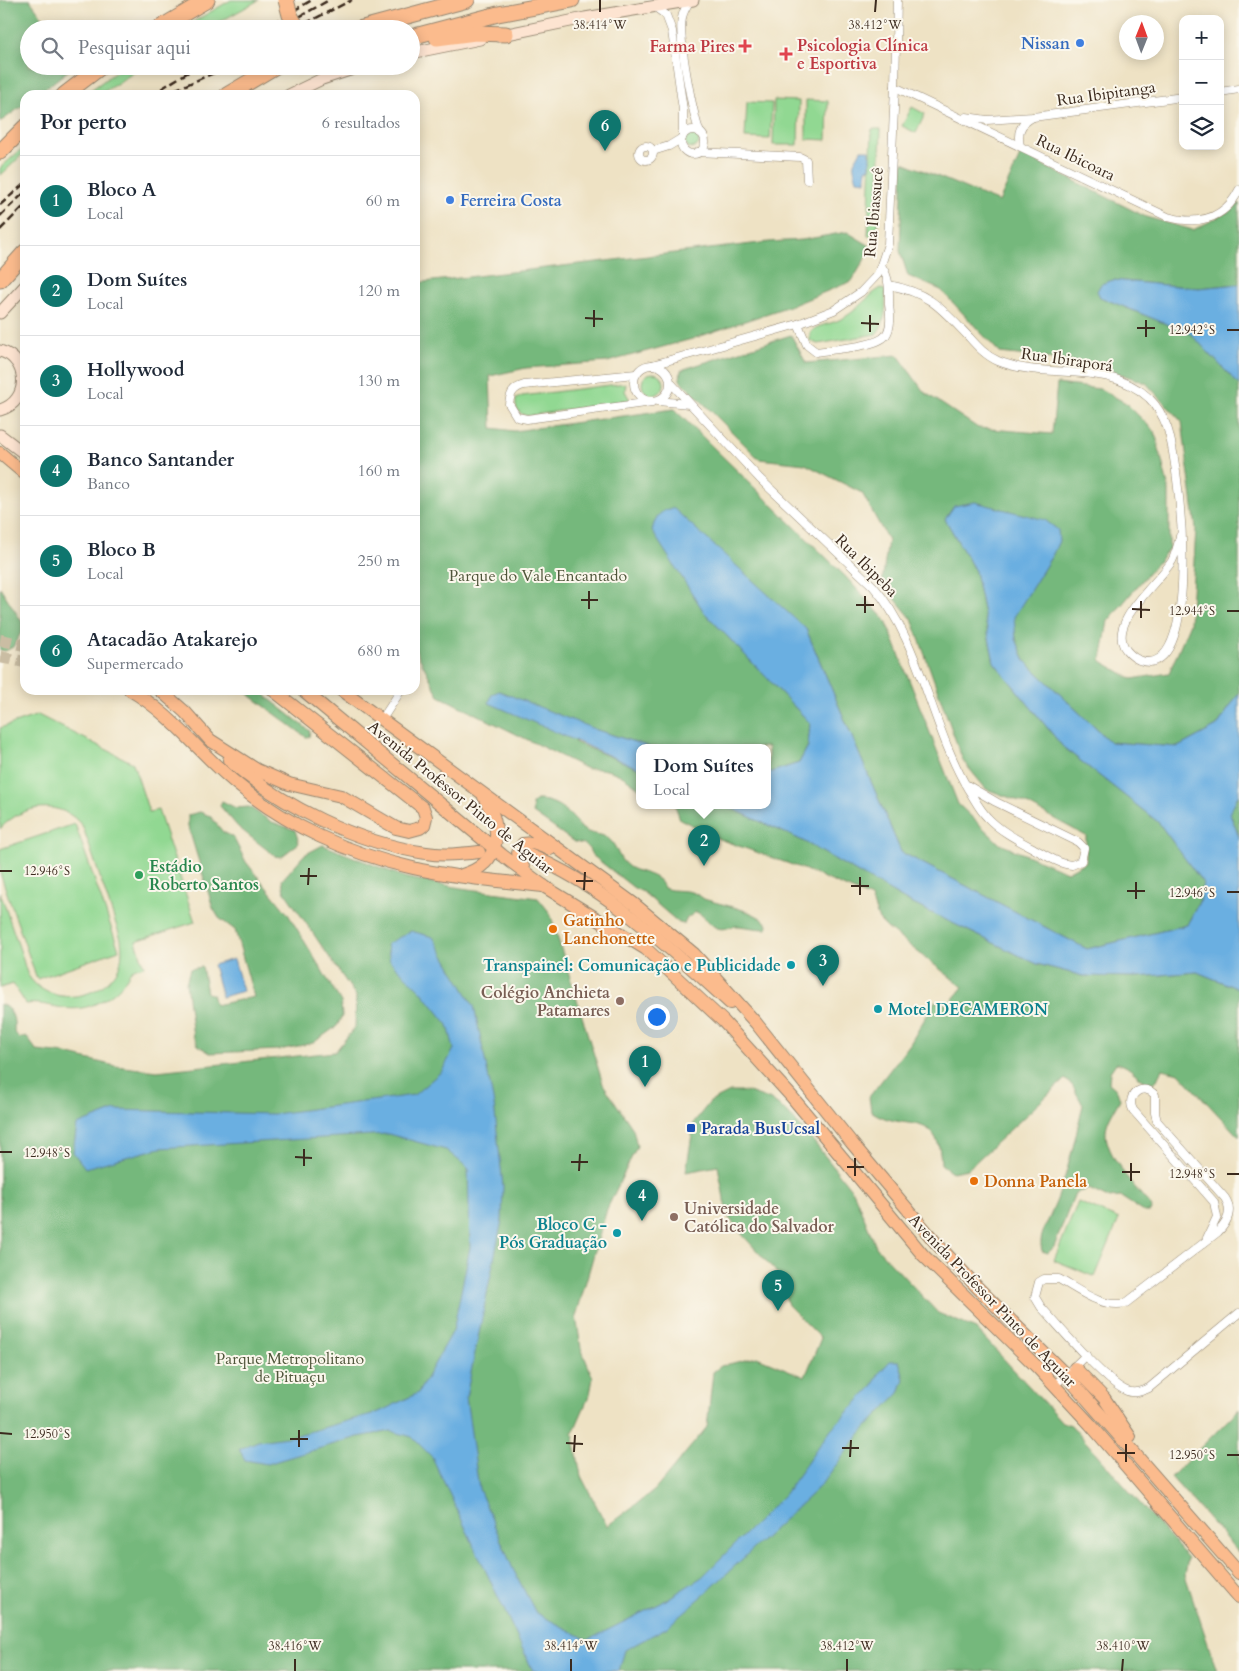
<!DOCTYPE html>
<html lang="pt">
<meta charset="utf-8">
<style>
:root{--surface:#fff;--page:#f6f6f7;--text:#1f2937;--muted:#747a83;--line:#e0e1e3;--accent:#0f766e}
body{margin:0;font-family:Cardo,serif;background:var(--page);color:var(--text)}
.controls{position:absolute;right:15px;top:15px;display:grid;overflow:hidden;border-radius:10px;box-shadow:0 2px 12px #0003}
.controls button{width:45px;height:45px;display:grid;place-items:center;padding:0;border:0;border-bottom:1px solid var(--line);background:var(--surface);color:var(--text);font:25px sans-serif}
.compass{position:absolute;left:1119px;top:15px;width:45px;height:45px;border-radius:50%;background:var(--surface);box-shadow:0 2px 12px #0003;rotate:1deg}
.you{position:absolute;left:656px;top:1016px;width:18px;height:18px;margin:-12px;border:4px solid #fff;border-radius:50%;background:#1a73e8;box-shadow:0 0 0 8px #1a73e833}
.badge{display:grid;place-items:center;width:32px;height:32px;border-radius:50%;background:var(--accent);color:#fff;font-size:16px;font-weight:700}
.pin{position:absolute;translate:-50% -41px;filter:drop-shadow(0 1px 2px #0008)}
.pin::after{content:'';position:absolute;top:26px;width:18px;height:15px;background:inherit;clip-path:polygon(0 0,100% 0,50% 100%)}
.popup{position:absolute;left:636px;top:744px;width:135px;height:65px;box-sizing:border-box;display:grid;place-content:center;border-radius:10px;background:var(--surface);filter:drop-shadow(0 1px 4px #0005);font-size:16px;white-space:nowrap;color:var(--muted)}
.popup b{font-size:19px;color:var(--text)}
.popup::after{content:'';position:absolute;left:50%;top:100%;margin-left:-10px;border:10px solid transparent;border-top-color:var(--surface)}
.list{margin:0;padding:0;list-style:none}
h2{display:flex;justify-content:space-between;align-items:center;height:65px;margin:0;padding:0 20px;font-size:21px}
h2 small{font-size:16px;font-weight:400;color:var(--muted)}
.list li{display:grid;grid-template-columns:32px 1fr auto;gap:15px;align-items:center;box-sizing:border-box;height:90px;padding:0 20px;border-top:1px solid var(--line)}
.list b{display:block;font-size:19px;white-space:nowrap}
.list p{margin:0;font-size:16px;white-space:nowrap;color:var(--muted)}
.list em{font-size:16px;font-style:normal;color:var(--muted)}
.icon{flex:none;width:28px;height:28px;fill:none;stroke:currentColor;stroke-width:2;stroke-linecap:round;stroke-linejoin:round}
.map{position:relative;flex:none;width:1239px;height:1671px;overflow:hidden}
.search{position:absolute;background:var(--surface);box-shadow:0 2px 12px #0003;left:20px;top:20px;width:400px;height:55px;display:flex;align-items:center;gap:12px;box-sizing:border-box;padding:0 18px;border-radius:28px;color:var(--muted);font-size:19px}
.panel{position:absolute;background:var(--surface);box-shadow:0 2px 12px #0003;left:20px;top:90px;width:400px;height:605px;border-radius:15px}
.map>svg:first-child{display:block}
.green{fill:#91d892;stroke:#668158}
.forest{fill:#74b87c;stroke:#58714d}
.water{fill:#6bafe1;stroke:#536c80}
.lines{fill:none;stroke-linecap:round;stroke-linejoin:round}
.primary-tunnel{stroke:#cabda3;stroke-width:12;stroke-dasharray:12 6;stroke-linecap:butt}
.street-casing{stroke:#948671;stroke-width:9}
.secondary-casing{stroke:#948671;stroke-width:13}
.primary-casing{stroke:#948671;stroke-width:14}
.highway-casing{stroke:#948671;stroke-width:17}
.street{stroke:#fff;stroke-width:8}
.secondary{stroke:#fde4d1;stroke-width:11}
.primary{stroke:#fbbb8d;stroke-width:12}
.highway{stroke:#fbbb8d;stroke-width:15}
.rail{stroke:#3b2a1e;stroke-width:2.5;stroke-dasharray:8 4;stroke-linecap:butt}
.highway-bridge-casing{stroke:#948671;stroke-width:17;stroke-linecap:butt}
.highway-bridge{stroke:#fbbb8d;stroke-width:15}
.ticks{fill:none;stroke:#3b2a1e;stroke-width:2}
.shop-dot{fill:#3f7fe0;stroke:#fbf7ec;stroke-width:2}
.health-dot{fill:#e0444e;stroke:#fbf7ec;stroke-width:2}
.leisure-dot{fill:#2e9e5b;stroke:#fbf7ec;stroke-width:2}
.food-dot{fill:#e8710a;stroke:#fbf7ec;stroke-width:2}
.culture-dot{fill:#0f9aa8;stroke:#fbf7ec;stroke-width:2}
.education-dot{fill:#8d6e63;stroke:#fbf7ec;stroke-width:2}
.transit-dot{fill:#1a4fb4;stroke:#fbf7ec;stroke-width:2}
.labels{text-anchor:middle;stroke-width:4;stroke-linejoin:round;paint-order:stroke}
.shop-label{font-size:16px;font-weight:bold;fill:#366cbe;stroke:#fbf7ec;text-anchor:end}
.health-label{font-size:16px;font-weight:bold;fill:#be3a42;stroke:#fbf7ec;text-anchor:start}
.street-label{font-size:16px;fill:#3b2a1e;stroke:#fbf7ec}
.park-label{font-size:16px;fill:#50563b;stroke:#fbf7ec}
.leisure-label{font-size:16px;font-weight:bold;fill:#27864d;stroke:#fbf7ec;text-anchor:start}
.food-label{font-size:16px;font-weight:bold;fill:#c56008;stroke:#fbf7ec;text-anchor:start}
.culture-label{font-size:16px;font-weight:bold;fill:#0d838f;stroke:#fbf7ec;text-anchor:end}
.education-label{font-size:16px;font-weight:bold;fill:#785e54;stroke:#fbf7ec;text-anchor:end}
.transit-label{font-size:16px;font-weight:bold;fill:#164399;stroke:#fbf7ec;text-anchor:start}
.ticks-label{font-size:12px;text-anchor:middle;fill:#3b2a1e;stroke:#fbf7ec;stroke-width:4;stroke-linejoin:round;paint-order:stroke}
</style>
<div class="map">
<svg width="1239" height="1671" viewBox="0 0 1239 1671">
<rect width="100%" height="100%" fill="#fbf7ec"/>
<filter id="ink" filterUnits="userSpaceOnUse"><feTurbulence type="fractalNoise" baseFrequency=".02" numOctaves="2"/><feDisplacementMap in="SourceGraphic" scale="10" xChannelSelector="R" yChannelSelector="G"/><feConvolveMatrix kernelMatrix="1 2 1 2 8 2 1 2 1" color-interpolation-filters="sRGB"/></filter>
<filter id="wash" filterUnits="userSpaceOnUse"><feTurbulence type="fractalNoise" baseFrequency=".0096" numOctaves="4" result="noise"/><feDisplacementMap in="SourceGraphic" scale="20" xChannelSelector="R" yChannelSelector="G"/><feGaussianBlur stdDeviation="1.12" result="paint"/><feColorMatrix in="noise" values="0 0 0 0 0 0 0 0 0 0 0 0 0 0 0 0 0 1.4 0 .05"/><feComposite in="paint" operator="in"/></filter>
<g filter="url(#wash)">
<rect width="100%" height="100%" fill="#eee2c4"/>
<!-- green -->
<g class="green">
<polygon points="231,0 259,0 207,29 181,29"/>
<polygon points="124,66 144,66 99,95 84,95"/>
<polygon points="774,100 799,101 798,145 773,145"/>
<polygon points="806,100 828,101 827,140 806,139"/>
<polygon points="747,102 772,103 770,139 745,138"/>
<polygon points="912,107 925,114 916,133 902,126"/>
<polygon points="872,129 881,129 877,236 868,236"/>
<circle cx="692" cy="141" r="7"/>
<polygon points="25,146 25,152 0,176 0,168"/>
<path d="M881 288 885 290C886 305 887 322 876 334L818 344 810 341V333C817 324 829 325 839 320 856 313 865 297 881 288Z"/>
<circle cx="653" cy="384" r="11"/>
<path d="M626 383 625 391 630 400 527 416C518 413 515 409 516 399L522 396Z"/>
<path d="M38 715 133 763 149 812 158 810 195 922 136 941 144 966C140 967 135 968 132 970 129 973 126 979 123 983 116 992 106 999 95 1004 68 1016 50 1001 26 1004L13 984 0 988V892C7 912 14 933 21 953 24 961 25 972 30 978 51 1007 101 1000 118 969 123 959 122 949 121 939L83 827C62 798 22 804 0 829V728Z"/>
<polygon points="75,824 119,950 37,979 0,873 0,849"/>
<polygon points="1078,1202 1119,1219 1095,1277 1054,1260"/>
</g>
<!-- forest -->
<g class="forest">
<polygon points="0,0 30,0 51,29 29,29 29,66 74,66 37,95 25,95 25,104 0,122"/>
<path d="M1021 154 1146 217 1193 230 1234 209 1239 203V284L1198 288 1113 280 1100 297 1191 334 1239 385V693L1217 726 1178 747 1110 742 1025 661 1016 639 1013 617 1053 554 945 519 975 571 994 662 1063 747 1158 822 1203 883 1199 902 1187 925 1087 949 901 852 806 629 704 612 810 723 808 746 799 763 768 773V747H650L597 730 574 742 640 769V789C623 775 610 767 587 769L439 696 415 649 416 283 769 242 802 240 847 232 872 247 852 281 798 303 692 339 607 362 526 368 490 376 492 428 514 431 674 409 844 575 886 621 958 804 1000 844 1067 872 1086 862V836L1027 804 986 789 963 761 912 619 882 583 888 540 862 493 805 464 759 459 680 380 681 370 791 335 806 363 898 355 924 392 978 428 1052 434 1057 384 1100 389 1126 403 1155 432 1169 490V549L1108 621 1101 661 1132 679 1169 673 1190 623 1196 529 1182 422 1146 383 1090 363 1000 353 941 290 908 276 900 251 903 162 999 202Z"/>
<polygon points="0,587 22,622 22,631 13,647 5,651 0,650"/>
<polygon points="243,690 262,690 267,697 310,731 309,737 306,737"/>
<polygon points="1239,793 1239,837 1230,813"/>
<path d="M537 800C553 800 563 807 574 819 577 823 579 827 584 830 593 836 604 832 612 842 619 852 618 859 629 867 640 874 659 873 664 888 674 892 684 889 694 893 698 894 701 897 704 899 721 905 758 910 768 925L767 929C756 929 748 927 739 926 730 925 725 932 715 927 708 923 704 915 696 912L687 918 684 924 679 923 643 892 634 888 592 855 589 849 584 844 574 842 533 813 532 804Z"/>
<polygon points="222,801 236,808 249,807 272,822 295,830 299,843 281,857 275,856 238,827 220,806"/>
<path d="M675 805H724L803 841 907 901 1037 964 1083 976 1137 977 1197 972 1239 989V1137L1179 1073 1162 1069 1157 1080 1151 1084C1137 1080 1132 1065 1116 1063L1110 1072 1109 1083 1117 1090 1120 1099C1115 1110 1107 1118 1106 1131 1104 1154 1137 1190 1152 1207L1150 1212H1144L1121 1197 1108 1198 1089 1189 1075 1193 1054 1247 1048 1253 1042 1251C1038 1237 1046 1226 1051 1214 1067 1179 1074 1142 1083 1105L1072 1085 1065 1079 968 1169 952 1172 941 1164C939 1107 904 1134 871 1111L869 1097 910 1044 935 1001 948 1005 963 987 887 928 879 920 871 898 801 868 719 839 680 819Z"/>
<polygon points="200,812 210,816 223,832 233,837 246,862 288,914 341,1002 342,1016 337,1026 313,1043 279,1050 210,1053 198,1045 193,1036 186,983 190,969 202,967 207,993 212,994 215,1005 254,997 235,930 219,918 213,908 188,826 188,815"/>
<path d="M323 845 407 878 461 888 538 898 550 913 603 1084 633 1129 637 1146 607 1209 576 1316 581 1348 593 1378 590 1394 573 1433 581 1476 607 1526 655 1490 707 1427 713 1372 721 1366 757 1357 805 1377 821 1338 788 1305 779 1275 739 1231 727 1215 718 1166 686 1172 694 1122 710 1102 730 1092H749L769 1099 786 1111 814 1142 854 1193 876 1247 938 1313 976 1329 1062 1422 1071 1425 1188 1558 1185 1575 1217 1671H0V1004C13 1009 15 1019 14 1032L20 1038 26 1036 37 1051 66 1054 115 1066 157 1071 335 1052 355 1027 356 996 284 891 282 880 304 855Z"/>
<polygon points="1239,1409 1239,1553 1171,1477"/>
</g>
<!-- water -->
<g class="water">
<path d="M861 150H870V168L866 169V181L857 180C851 159 854 165 861 150Z"/>
<polygon points="1113,280 1198,288 1239,284 1239,385 1191,334 1100,297 1097,291 1101,284"/>
<path d="M975 502 1045 520 1058 530 1059 541 1053 554 1014 617 1016 639 1025 661 1110 742 1178 747 1217 726 1239 693V793L1230 813 1239 837V989L1197 972 1137 977 1083 976 1037 964 907 901 803 841 724 805H768V773L799 763 808 746 810 723 704 612 652 531C655 517 659 511 673 508L806 629 901 852 1087 949 1187 925 1199 902 1203 883 1158 822 1063 747 994 662 975 571 945 519 954 506Z"/>
<polygon points="499,691 597,730 650,747 640,747 640,769 489,703 492,694"/>
<polygon points="411,931 433,937 474,1006 494,1104 503,1186 502,1220 466,1397 479,1489 513,1569 536,1613 588,1640 661,1603 702,1577 784,1495 831,1429 871,1388 880,1372 890,1361 899,1361 904,1379 899,1393 860,1434 820,1486 705,1594 666,1628 625,1650 619,1671 533,1671 432,1457 412,1437 391,1431 358,1437 267,1464 245,1460 239,1449 258,1441 294,1436 379,1412 418,1393 453,1331 470,1247 468,1168 446,1150 388,1134 160,1148 85,1168 73,1152 77,1125 115,1110 274,1114 414,1095 442,1071 454,1049 448,1025 421,991 390,961 387,944"/>
<polygon points="234,959 243,991 222,997 213,965"/>
</g>
</g>
<g filter="url(#ink)">
<g class="lines">
<!-- primary-tunnel -->
<g class="primary-tunnel">
<polyline points="0,640 25,645"/>
<polyline points="0,657 25,662"/>
</g>
<!-- street casing -->
<g class="street-casing">
<g id="street">
<path d="M690 0C687 6 683 11 682 18 678 39 692 111 700 133"/>
<polyline points="655,7 666,15 672,31 683,110 683,135"/>
<path d="M895 87 1168 217C1197 225 1224 220 1239 190"/>
<polyline points="1220,92 1239,89"/>
<polyline points="966,117 987,120 1033,117 1183,97"/>
<circle cx="693" cy="142" r="12"/>
<circle cx="646" cy="153" r="7"/>
<path d="M1020 146C1017 132 1020 124 1033 117"/>
<polyline points="653,151 669,146 682,138"/>
<polyline points="698,152 800,157 806,160 807,180"/>
<path d="M889 285C930 293 941 308 969 337 977 346 986 356 998 361 1047 381 1106 359 1149 398 1157 406 1163 416 1167 427 1179 461 1202 656 1150 662 1143 662 1135 659 1130 654 1100 628 1158 584 1172 561 1176 553 1178 545 1180 536"/>
<path d="M798 324 807 345 816 352C832 349 878 347 886 335 892 326 890 314 889 304 889 291 890 279 882 267"/>
<circle cx="652" cy="383" r="18"/>
<polyline points="652,365 798,324 834,310 861,292 878,274 888,244 895,87 897,0"/>
<path d="M636 374 524 385C513 388 510 394 509 404L517 417 527 419 652 402"/>
<path d="M670 382 760 479 873 586C920 639 931 727 968 789 974 798 979 809 987 817 999 830 1016 839 1031 847 1044 854 1058 864 1072 865L1081 861 1084 848 1078 842 996 802 965 784"/>
<polyline points="658,401 689,404"/>
<polyline points="381,721 401,690"/>
<path d="M1207 1238 1217 1217 1214 1202 1133 1110C1125 1094 1144 1082 1155 1095V1113L1157 1121 1225 1198C1233 1210 1228 1222 1218 1232L1126 1303C1103 1309 1079 1290 1059 1279H1044L1039 1282 1035 1297 1041 1307C1058 1325 1106 1383 1127 1391 1135 1394 1142 1391 1149 1388L1239 1313"/>
<polyline points="1054,1386 1086,1355"/>
</g>
</g>
<!-- secondary casing -->
<g class="secondary-casing">
<g id="secondary">
<polyline points="498,36 585,18 693,0"/>
<polyline points="411,53 480,39"/>
<polyline points="289,95 322,79 362,66"/>
<polyline points="0,313 25,286"/>
<path d="M0 351C30 359 30 402 0 410"/>
<polyline points="0,435 25,454"/>
</g>
</g>
<!-- primary casing -->
<g class="primary-casing">
<g id="primary">
<polyline points="0,453 25,474"/>
<path d="M130 690C172 714 200 754 237 784 287 826 350 854 413 868 456 878 501 881 544 886"/>
<polyline points="160,690 185,712 210,740 257,770 289,784 341,796 396,828 409,831 420,828 424,825 426,817 423,808 273,690"/>
<polyline points="303,690 502,855 545,887 646,949 723,1021 792,1097 923,1255 1038,1368 1090,1424 1239,1597"/>
<polyline points="341,690 634,904 694,954 756,1023 851,1142 936,1243 977,1287 1066,1375 1239,1573"/>
<path d="M229 760C281 806 357 843 426 853 443 856 461 854 479 852"/>
<path d="M529 855C607 887 669 948 730 1003"/>
<polyline points="524,870 518,853 523,844 533,843 550,849"/>
<path d="M462 875C502 864 503 828 484 797"/>
<polyline points="1075,1368 1104,1398 1130,1437"/>
</g>
</g>
<!-- highway casing -->
<g class="highway-casing">
<g id="highway">
<polyline points="158,29 207,0"/>
<polyline points="359,29 467,0"/>
<polyline points="411,37 498,14 572,0"/>
<polyline points="437,38 475,33 506,34"/>
<polyline points="64,95 102,66"/>
<polyline points="227,95 276,66"/>
<polyline points="0,152 25,127"/>
<polyline points="0,280 25,252"/>
</g>
</g>
<!-- street -->
<use href="#street" class="street"/>
<!-- secondary -->
<use href="#secondary" class="secondary"/>
<!-- primary -->
<use href="#primary" class="primary"/>
<!-- highway -->
<use href="#highway" class="highway"/>
<!-- rail -->
<g class="rail">
<polyline points="262,29 312,0"/>
<polyline points="278,29 329,0"/>
<polyline points="294,29 352,0"/>
<polyline points="174,90 228,67"/>
<polyline points="151,95 198,66"/>
<polyline points="0,205 25,183"/>
<polyline points="0,216 25,192"/>
<polyline points="0,230 25,205"/>
</g>
<!-- highway-bridge casing -->
<g class="highway-bridge-casing">
<polyline id="highway-bridge" points="286,0 290,15 298,29"/>
</g>
<!-- highway-bridge -->
<use href="#highway-bridge" class="highway-bridge"/>
</g>
</g>
<!-- ticks -->
<path class="ticks" d="M600 12V0M875 12 876 0M585 318 603 319M861 323 879 324M594 327V310M1137 328H1155M1227 330H1239M870 332V315M1146 337V320M581 600H598M856 605H874M589 609V591M1132 609 1150 610M1227 611H1239M865 613V596M1141 618V601M0 871H12M300 876H317M576 881H593M308 885 309 868M851 886H869M584 890 585 872M1127 891H1145M1227 892H1239M860 895V877M1136 899V882M0 1152H12M295 1157 312 1158M571 1162H588M304 1166V1149M847 1167H864M579 1171 580 1154M1122 1172H1140M1227 1174H1239M855 1176V1158M1131 1181V1163M0 1433 12 1434M290 1439H308M566 1443 583 1444M299 1447V1430M842 1448H859M574 1452 575 1435M1117 1453H1135M1227 1455H1239M850 1457 851 1440M1126 1462V1444M295 1671V1659M571 1671V1659M847 1671V1659M1122 1671 1123 1659"/>
<!-- markers -->
<g class="shop-dot">
<circle cx="1080" cy="43" r="5"/>
<circle cx="450" cy="200" r="5"/>
</g>
<g class="health-dot">
<path d="M742.5 38.5h5v5h5v5h-5v5h-5v-5h-5v-5h5z"/>
<path d="M783.5 46.5h5v5h5v5h-5v5h-5v-5h-5v-5h5z"/>
</g>
<circle class="leisure-dot" cx="139" cy="875" r="5"/>
<g class="food-dot">
<circle cx="553" cy="929" r="5"/>
<circle cx="974" cy="1181" r="5"/>
</g>
<g class="culture-dot">
<circle cx="791" cy="965" r="5"/>
<circle cx="878" cy="1009" r="5"/>
<circle cx="617" cy="1233" r="5"/>
</g>
<g class="education-dot">
<circle cx="620" cy="1001" r="5"/>
<circle cx="674" cy="1217" r="5"/>
</g>
<rect class="transit-dot" x="686" y="1123" width="10" height="10" rx="2.5"/>
<g class="labels">
<!-- shop labels -->
<g class="shop-label">
<text x="1070" y="49">Nissan</text>
<text x="460" y="206" text-anchor="start">Ferreira Costa</text>
</g>
<!-- health labels -->
<g class="health-label">
<text x="797" y="51">Psicologia Clínica<tspan x="797" dy="18">e Esportiva</tspan></text>
<text x="735" y="52" text-anchor="end">Farma Pires</text>
</g>
<!-- street labels -->
<g class="street-label">
<text transform="translate(1106 93) rotate(-8)" y="6">Rua Ibipitanga</text>
<text transform="translate(1076 157) rotate(26)" y="6">Rua Ibicoara</text>
<text transform="translate(873 212) rotate(-85)" y="6">Rua Ibiassucê</text>
<text transform="translate(1067 359) rotate(8)" y="6">Rua Ibiraporá</text>
<text transform="translate(867 565) rotate(45)" y="6">Rua Ibipeba</text>
<text transform="translate(461 797) rotate(39)" y="6">Avenida Professor Pinto de Aguiar</text>
<text transform="translate(993 1300) rotate(46)" y="6">Avenida Professor Pinto de Aguiar</text>
</g>
<!-- park labels -->
<g class="park-label">
<text x="538" y="581">Parque do Vale Encantado</text>
<text x="290" y="1364">Parque Metropolitano<tspan x="290" dy="18">de Pituaçu</tspan></text>
</g>
<!-- leisure labels -->
<g class="leisure-label">
<text x="149" y="872">Estádio<tspan x="149" dy="18">Roberto Santos</tspan></text>
</g>
<!-- food labels -->
<g class="food-label">
<text x="563" y="926">Gatinho<tspan x="563" dy="18">Lanchonette</tspan></text>
<text x="984" y="1187">Donna Panela</text>
</g>
<!-- culture labels -->
<g class="culture-label">
<text x="781" y="971">Transpainel: Comunicação e Publicidade</text>
<text x="888" y="1015" text-anchor="start">Motel DECAMERON</text>
<text x="607" y="1230">Bloco C -<tspan x="607" dy="18">Pós Graduação</tspan></text>
</g>
<!-- education labels -->
<g class="education-label">
<text x="610" y="998">Colégio Anchieta<tspan x="610" dy="18">Patamares</tspan></text>
<text x="684" y="1214" text-anchor="start">Universidade<tspan x="684" dy="18">Católica do Salvador</tspan></text>
</g>
<!-- transit labels -->
<g class="transit-label">
<text x="701" y="1134">Parada BusUcsal</text>
</g>
</g>
<g class="ticks-label">
<text x="600" y="29">38.414°W</text>
<text x="875" y="29">38.412°W</text>
<text x="1192" y="334">12.942°S</text>
<text x="1192" y="615">12.944°S</text>
<text x="47" y="875">12.946°S</text>
<text x="1192" y="897">12.946°S</text>
<text x="47" y="1157">12.948°S</text>
<text x="1192" y="1178">12.948°S</text>
<text x="47" y="1438">12.950°S</text>
<text x="1192" y="1459">12.950°S</text>
<text x="295" y="1650">38.416°W</text>
<text x="571" y="1650">38.414°W</text>
<text x="847" y="1650">38.412°W</text>
<text x="1123" y="1650">38.410°W</text>
</g>
</svg>
<div class="controls">
<button>+</button>
<button>−</button>
<button><svg class="icon" aria-label="layers" viewBox="0 0 24 24"><path d="M12 4l9 5-9 5-9-5zM3 14l9 5 9-5"/></svg></button>
</div>
<svg class="compass" viewBox="-18 -18 36 36"><path d="M0-13l5 13h-10z" fill="#e53935"/><path d="M0 13l5-13h-10z" fill="#747a83"/></svg>
<div class="you"></div>
<div class="pin badge" style="left:645px;top:1087px">1</div>
<div class="pin badge" style="left:704px;top:866px">2</div>
<div class="popup"><b>Dom Suítes</b>Local</div>
<div class="pin badge" style="left:823px;top:986px">3</div>
<div class="pin badge" style="left:642px;top:1221px">4</div>
<div class="pin badge" style="left:778px;top:1311px">5</div>
<div class="pin badge" style="left:605px;top:151px">6</div>
<div class="search"><svg class="icon" aria-label="search" viewBox="0 0 24 24"><circle cx="10" cy="10" r="6"/><path d="M15 15l6 6"/></svg>Pesquisar aqui</div>
<section class="panel">
<h2>Por perto<small>6 resultados</small></h2>
<ul class="list">
<li><span class="badge">1</span><div><b>Bloco A</b><p>Local</p></div><em>60 m</em></li>
<li><span class="badge">2</span><div><b>Dom Suítes</b><p>Local</p></div><em>120 m</em></li>
<li><span class="badge">3</span><div><b>Hollywood</b><p>Local</p></div><em>130 m</em></li>
<li><span class="badge">4</span><div><b>Banco Santander</b><p>Banco</p></div><em>160 m</em></li>
<li><span class="badge">5</span><div><b>Bloco B</b><p>Local</p></div><em>250 m</em></li>
<li><span class="badge">6</span><div><b>Atacadão Atakarejo</b><p>Supermercado</p></div><em>680 m</em></li>
</ul>
</section>
</div>
